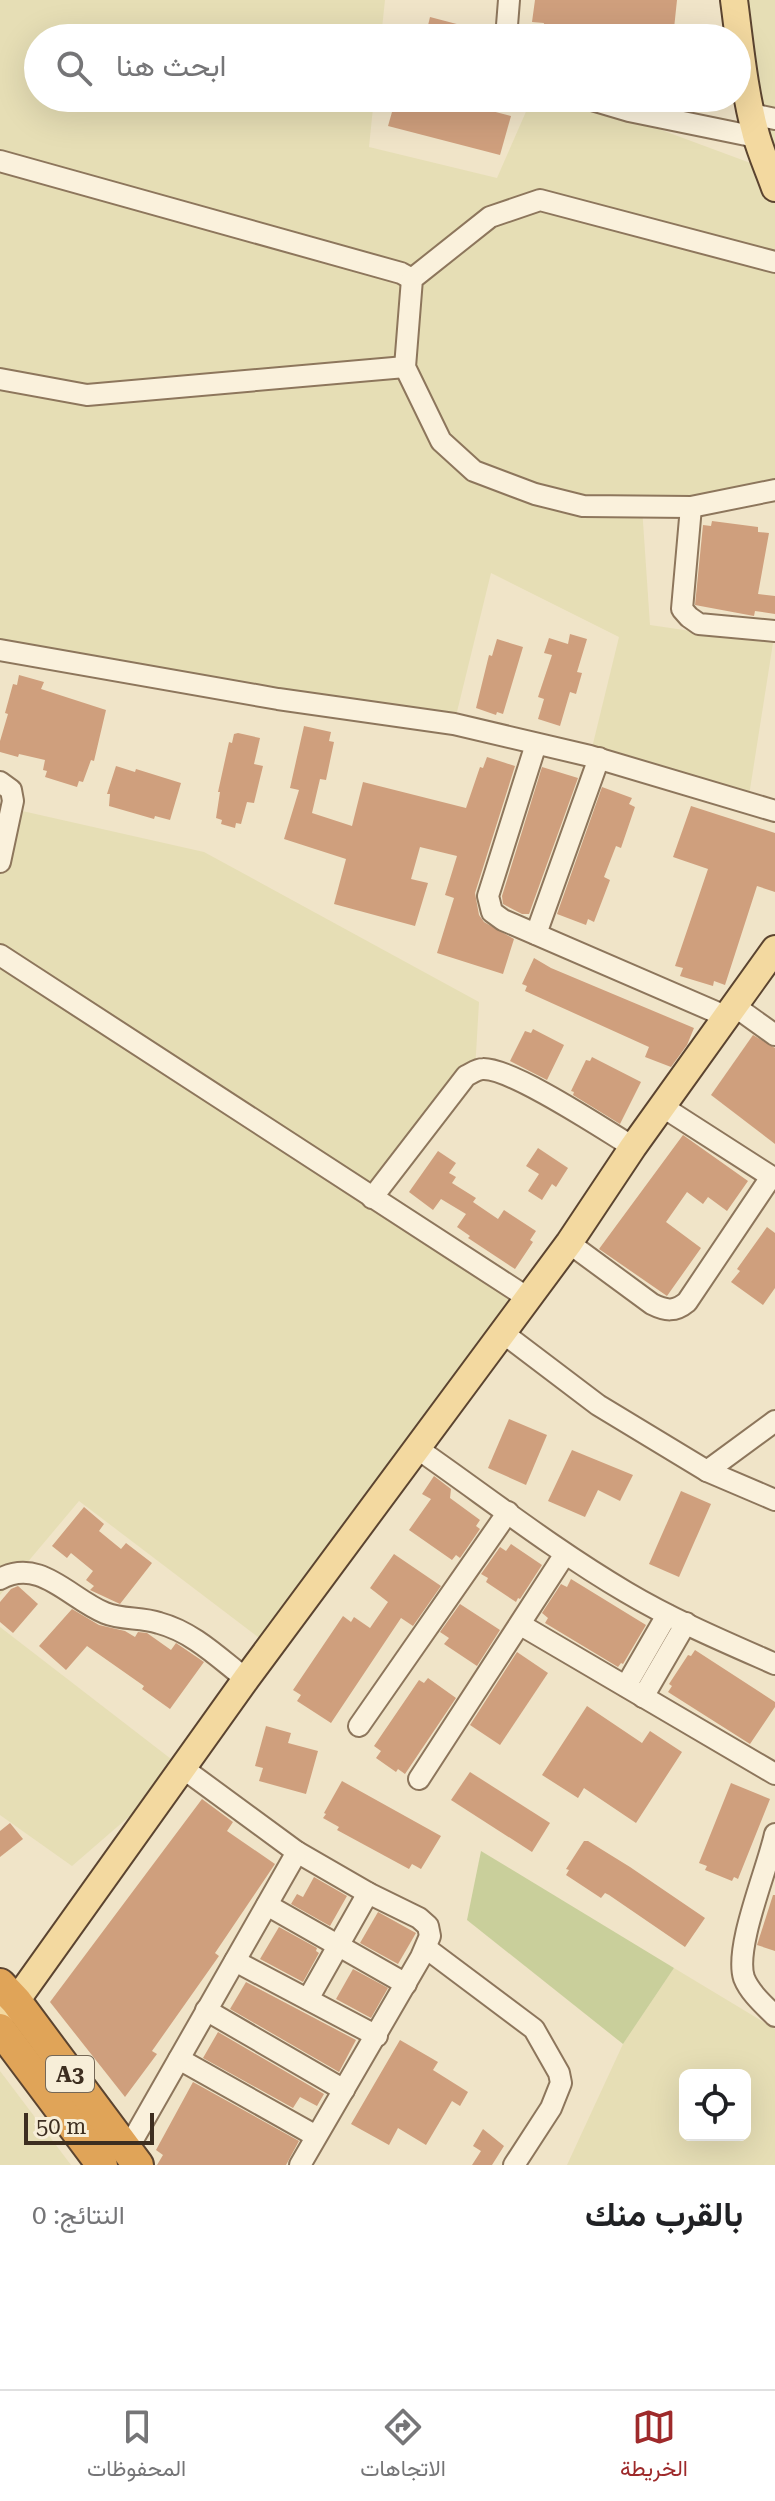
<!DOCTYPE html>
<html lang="ar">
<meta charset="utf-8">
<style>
:root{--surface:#fff;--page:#f2f2f2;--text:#202124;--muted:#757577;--line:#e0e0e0;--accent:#9e2a2b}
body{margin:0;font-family:"Roboto Serif",Vazirmatn,serif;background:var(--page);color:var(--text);direction:rtl}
.controls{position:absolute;right:24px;bottom:24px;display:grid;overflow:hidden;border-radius:12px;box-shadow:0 8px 32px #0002}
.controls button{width:72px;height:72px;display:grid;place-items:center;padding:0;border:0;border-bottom:2px solid var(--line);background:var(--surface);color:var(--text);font:40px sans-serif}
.scale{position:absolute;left:24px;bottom:20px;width:130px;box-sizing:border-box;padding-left:8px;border:4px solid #3d2e20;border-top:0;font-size:22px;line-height:28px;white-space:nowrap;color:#3d2e20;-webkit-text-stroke:6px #f7eed8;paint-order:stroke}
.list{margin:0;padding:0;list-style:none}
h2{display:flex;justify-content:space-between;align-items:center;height:104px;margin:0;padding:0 32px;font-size:34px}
h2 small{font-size:26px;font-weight:400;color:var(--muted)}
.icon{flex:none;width:44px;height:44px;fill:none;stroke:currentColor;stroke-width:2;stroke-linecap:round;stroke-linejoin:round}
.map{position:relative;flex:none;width:775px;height:2165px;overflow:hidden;direction:ltr}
.search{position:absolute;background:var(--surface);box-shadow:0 8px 32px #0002;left:24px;right:24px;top:24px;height:88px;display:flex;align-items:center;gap:20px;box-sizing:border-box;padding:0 28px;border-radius:44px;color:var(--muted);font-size:30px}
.sheet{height:224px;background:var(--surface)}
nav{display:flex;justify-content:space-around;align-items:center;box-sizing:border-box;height:112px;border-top:2px solid var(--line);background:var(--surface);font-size:22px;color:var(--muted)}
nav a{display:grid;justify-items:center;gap:4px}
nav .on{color:var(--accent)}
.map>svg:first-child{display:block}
.farmland{fill:#e6deb5;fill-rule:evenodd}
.green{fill:#c9cf9b}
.building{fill:#cf9f7d}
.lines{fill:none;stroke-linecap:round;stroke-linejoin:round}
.minor-casing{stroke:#8d765c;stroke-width:24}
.major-casing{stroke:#5b4430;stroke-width:30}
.highway-casing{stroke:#5b4430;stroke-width:34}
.minor{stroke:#faf1dc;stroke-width:20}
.major{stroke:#f3d9a0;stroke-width:26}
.highway{stroke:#e0a458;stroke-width:30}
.labels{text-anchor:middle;stroke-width:7;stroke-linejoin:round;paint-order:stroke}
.shield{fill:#f7eed8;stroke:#756857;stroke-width:2}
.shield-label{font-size:22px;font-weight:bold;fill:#3d2e20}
</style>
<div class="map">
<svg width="775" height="2165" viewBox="0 0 775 2165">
<rect width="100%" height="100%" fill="#f0e4c8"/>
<!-- farmland -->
<g class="farmland">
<polygon points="0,0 385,0 381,38 38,38 38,98 374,98 369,147 497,178 532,98 575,98 767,169 736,0 775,0 775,478 642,507 650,625 773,643 748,802 590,756 619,637 491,573 454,724 0,650"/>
<polygon points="9,808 204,852 479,1002 475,1071 372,1198 528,1298 271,1647 79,1501 0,1595 0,869"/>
<polygon points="0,1627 184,1769 72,1866 0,1815"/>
<path d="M674 1968 775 2029V2165H567L623 2044ZM685 2075H745V2135H685Z"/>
<polygon points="0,2071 71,2165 0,2165"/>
</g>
<!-- green -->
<polygon class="green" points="481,1851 674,1968 623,2044 467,1920"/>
<!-- building -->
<g class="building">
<polygon points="535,0 677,0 673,38 542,38 544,23 532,22"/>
<polygon points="430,17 491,33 491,38 425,38"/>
<polygon points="396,98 442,98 511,116 500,155 388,126"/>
<polygon points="712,521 758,527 758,532 769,533 758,594 775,596 775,614 755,611 754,616 695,605 703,525 711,526"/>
<polygon points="570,634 587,639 577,672 582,673 576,694 570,692 560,726 538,719 544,699 538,697 552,655 544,653 549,638 568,644"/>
<polygon points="497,639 523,647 503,714 497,712 496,715 476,708 489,655 492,656"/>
<polygon points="19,675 44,682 41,689 106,710 94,761 91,760 83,782 79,781 77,787 45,777 47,771 43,770 45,760 19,754 18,757 0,752 0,741 8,714 5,713 13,684 17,685"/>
<polygon points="304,726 331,732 329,741 334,742 326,780 320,779 312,813 352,826 363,782 466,808 480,767 483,768 487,757 515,766 475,893 479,915 484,922 514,939 503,974 437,953 454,898 445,895 457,856 420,847 411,879 428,883 415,926 334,904 346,859 284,839 299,790 290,788"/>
<polygon points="238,733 260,738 254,764 263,766 254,803 247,802 241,824 236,823 235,828 221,824 222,820 216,818 220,792 218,792 229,742 232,743 234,734"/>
<polygon points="116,766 135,772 136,769 181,783 170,820 155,816 154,819 109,806 110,794 107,794"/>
<polygon points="542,767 578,778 529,914 522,914 503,904 502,896"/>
<polygon points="602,787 632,798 629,804 635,807 621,848 616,846 604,877 610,880 594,922 588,919 586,925 557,914"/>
<polygon points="691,806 775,833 775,892 757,886 725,985 714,981 713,986 680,976 683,968 675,966 708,869 673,857"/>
<polygon points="534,958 551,968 694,1028 687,1045 671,1067 645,1057 649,1047 525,991 527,986 522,984"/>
<polygon points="533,1029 564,1045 547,1080 510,1061 525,1031 531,1033"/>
<polygon points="753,1035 775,1048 775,1144 711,1095"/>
<polygon points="592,1057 641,1082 620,1124 573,1095 574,1092 571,1091 586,1060 590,1061"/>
<polygon points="683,1135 748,1181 727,1211 708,1197 703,1204 687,1192 666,1222 701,1248 667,1296 599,1249"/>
<polygon points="538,1148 568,1168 556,1187 552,1184 542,1200 528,1191 539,1174 526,1166"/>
<polygon points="438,1151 456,1163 449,1173 456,1177 452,1183 476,1198 473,1202 498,1219 504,1210 536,1231 530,1240 533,1242 515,1269 468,1238 470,1236 457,1227 466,1214 441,1199 433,1210 409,1192"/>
<polygon points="767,1227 775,1233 775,1288 763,1305 731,1282 740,1271 737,1269"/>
<polygon points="509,1419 547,1435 526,1485 488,1468"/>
<polygon points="572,1450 633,1475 620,1501 598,1490 585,1517 548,1501"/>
<polygon points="434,1476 451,1489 450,1498 480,1520 476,1526 480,1529 460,1558 456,1555 452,1560 409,1530 431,1499 422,1494"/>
<polygon points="681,1491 711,1504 679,1577 649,1564"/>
<polygon points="84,1507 104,1524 99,1531 121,1549 126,1543 152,1563 120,1604 90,1590 94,1586 86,1580 93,1571 71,1553 67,1558 52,1546"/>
<polygon points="511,1544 542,1565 520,1599 518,1598 516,1602 486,1582 488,1578 481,1574 500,1547 506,1551"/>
<polygon points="394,1554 441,1586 413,1626 401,1618 331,1723 297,1701 301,1695 293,1690 343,1616 351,1622 354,1617 370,1628 388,1602 370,1588"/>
<polygon points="571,1579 646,1625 623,1664 621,1663 618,1667 545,1623 548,1618 542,1613 561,1584 567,1587"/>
<polygon points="18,1586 38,1604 13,1633 0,1622 0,1602 11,1589"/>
<polygon points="460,1604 500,1630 477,1666 444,1644 449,1638 440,1632"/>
<polygon points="72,1609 99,1625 125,1631 135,1637 138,1632 147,1633 171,1650 176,1643 204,1662 170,1709 142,1689 144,1686 87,1646 66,1670 39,1646"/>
<polygon points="695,1650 775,1702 775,1707 750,1744 668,1692 672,1686 669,1684 688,1655 691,1656"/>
<polygon points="517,1652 548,1673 500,1745 470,1725"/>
<polygon points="428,1678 456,1698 405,1774 398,1769 396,1772 376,1758 381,1751 374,1746 419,1680 424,1683"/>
<polygon points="587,1706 642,1743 650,1731 682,1752 636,1823 584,1788 578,1798 542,1775"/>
<polygon points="266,1726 291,1733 288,1743 318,1751 306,1794 259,1781 263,1768 255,1766"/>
<polygon points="470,1772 550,1823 532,1852 451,1800"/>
<polygon points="342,1781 441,1836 421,1869 412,1864 409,1869 337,1830 339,1827 323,1818 326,1814 324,1813"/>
<polygon points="731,1783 770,1799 738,1879 734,1877 732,1881 705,1870 707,1866 699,1863"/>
<polygon points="202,1799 233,1822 227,1831 275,1864 215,1953 219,1956 152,2051 157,2054 125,2097 50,2002"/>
<polygon points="10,1823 23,1839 0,1857 0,1831"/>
<polygon points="584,1841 588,1841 630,1867 705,1918 685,1947 609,1895 605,1893 601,1898 566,1875 569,1870 566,1869"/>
<polygon points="314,1877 347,1896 330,1926 291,1904 297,1894 303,1897"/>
<polygon points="773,1895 775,1895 775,1951 757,1945"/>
<polygon points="378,1912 416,1933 398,1964 360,1943"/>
<polygon points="279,1927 317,1948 316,1951 319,1953 303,1982 260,1959"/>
<polygon points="353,1969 388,1988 371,2018 336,1999"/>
<polygon points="246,1982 356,2040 339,2072 230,2009"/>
<polygon points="218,2032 324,2094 317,2106 300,2097 293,2108 203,2058"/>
<polygon points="400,2040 438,2062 433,2070 468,2092 460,2106 452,2101 426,2145 398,2128 389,2145 351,2124"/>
<polygon points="193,2082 299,2141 286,2165 157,2165 163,2155 156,2150"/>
<polygon points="483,2129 504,2146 492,2165 472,2165 481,2151 473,2146"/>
</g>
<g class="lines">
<!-- minor casing -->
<g class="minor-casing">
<g id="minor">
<polyline points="506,38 509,0"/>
<polyline points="585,98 629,111 756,137"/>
<polyline points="751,114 775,119"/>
<polyline points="0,161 401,273 412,279"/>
<polyline points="775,262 540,200 490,217 412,279 405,367 441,441 474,471 535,494 583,506 691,507 775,490"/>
<polyline points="0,379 87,395 405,367"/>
<polyline points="691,507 682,609 689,617 699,624 775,631"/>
<polyline points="0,650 278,699 454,724 590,756 775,811"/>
<polyline points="536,744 488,896 492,912 503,920 725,1016"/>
<polyline points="0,782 11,790 13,801 0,862"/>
<polyline points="536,934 599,758"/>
<polyline points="0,955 528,1298"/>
<polyline points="733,1005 775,1035"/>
<polyline points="663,1107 775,1179"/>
<path d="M372 1198 466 1076C472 1073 477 1069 483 1069 512 1068 605 1130 633 1147"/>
<path d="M569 1243 652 1304C666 1311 675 1312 687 1302L771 1177"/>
<polyline points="503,1333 598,1405 707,1471 775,1500"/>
<path d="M418 1449C487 1497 553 1549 626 1592 673 1620 725 1642 775 1664"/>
<polyline points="707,1471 775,1421"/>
<path d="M0 1579C40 1557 70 1599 105 1613 122 1620 141 1617 159 1623 193 1632 219 1658 246 1679"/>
<polyline points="521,1625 775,1774"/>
<polyline points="626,1686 667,1615"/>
<polyline points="643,1697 686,1623"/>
<polyline points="359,1726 508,1512"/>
<polyline points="184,1769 297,1852 368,1893 419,1918 428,1926 430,1936 421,1957 300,2165"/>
<polyline points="419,1779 565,1554"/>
<path d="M775 1834C768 1868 734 1947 744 1978 750 1993 764 2005 775 2016"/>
<polyline points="267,1905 406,1984"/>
<polyline points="426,1948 534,2029 559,2073 561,2083 551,2108 514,2165"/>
<polyline points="235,1961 377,2036"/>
<polyline points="308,1999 368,1893"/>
<polyline points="206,2010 344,2090"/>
<polyline points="179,2059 316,2136"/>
<polyline points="127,2150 297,1852"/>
</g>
</g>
<!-- major casing -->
<g class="major-casing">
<g id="major">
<path d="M734 0C740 45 744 91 756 135 761 153 769 171 775 188"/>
<polyline points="0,2014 16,2001 246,1679 569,1243 633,1147 775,949"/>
</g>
</g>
<!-- highway casing -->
<g class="highway-casing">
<g id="highway">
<polyline points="0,1984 16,2001 138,2165"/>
<polyline points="0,2029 102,2165"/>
</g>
</g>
<!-- minor -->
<use href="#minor" class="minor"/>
<!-- major -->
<use href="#major" class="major"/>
<!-- highway -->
<use href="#highway" class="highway"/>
</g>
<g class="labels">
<!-- shield labels -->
<rect class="shield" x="46" y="2056" width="48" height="36" rx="6"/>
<g class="shield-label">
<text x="70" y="2082">A3</text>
</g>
</g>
</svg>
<div class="controls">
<button><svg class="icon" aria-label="locate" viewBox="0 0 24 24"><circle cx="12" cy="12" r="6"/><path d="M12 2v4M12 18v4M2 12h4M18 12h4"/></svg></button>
</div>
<div class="scale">50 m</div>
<div class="search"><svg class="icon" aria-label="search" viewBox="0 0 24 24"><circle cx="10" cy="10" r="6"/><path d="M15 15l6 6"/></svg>ابحث هنا</div>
</div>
<section class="sheet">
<h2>بالقرب منك<small>النتائج: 0</small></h2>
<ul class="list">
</ul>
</section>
<nav>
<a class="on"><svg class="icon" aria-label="map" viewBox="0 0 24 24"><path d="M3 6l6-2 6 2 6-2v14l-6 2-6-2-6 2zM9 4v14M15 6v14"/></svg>الخريطة</a>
<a><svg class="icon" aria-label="directions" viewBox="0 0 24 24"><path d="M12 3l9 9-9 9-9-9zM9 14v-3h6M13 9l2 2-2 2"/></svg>الاتجاهات</a>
<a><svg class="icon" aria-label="saved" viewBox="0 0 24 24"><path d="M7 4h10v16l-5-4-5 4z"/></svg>المحفوظات</a>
</nav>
